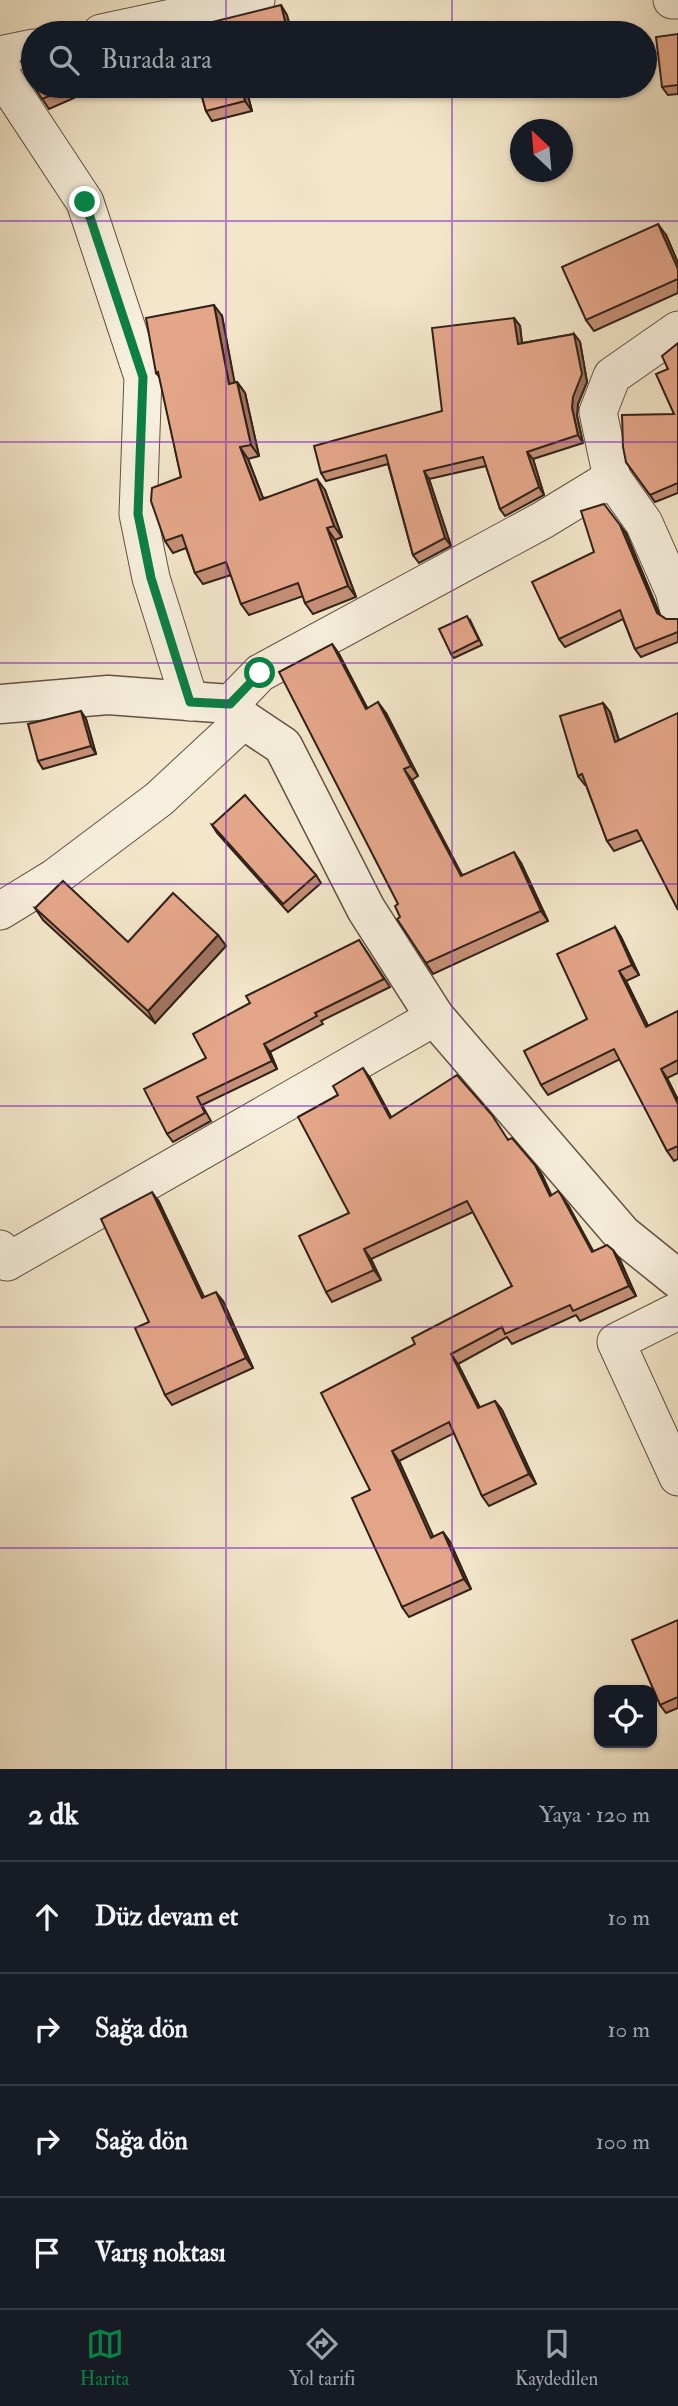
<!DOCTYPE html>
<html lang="tr">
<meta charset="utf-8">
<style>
:root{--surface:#171b24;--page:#242831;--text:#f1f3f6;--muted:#9ea1a6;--line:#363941;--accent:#0b8043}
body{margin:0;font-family:"IM FELL Double Pica",serif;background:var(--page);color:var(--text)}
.controls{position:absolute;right:21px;bottom:21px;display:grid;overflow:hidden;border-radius:14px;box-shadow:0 2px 5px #0004}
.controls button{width:63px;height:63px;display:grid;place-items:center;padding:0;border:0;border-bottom:2px solid var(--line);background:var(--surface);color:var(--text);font:35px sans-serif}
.compass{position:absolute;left:510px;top:119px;width:63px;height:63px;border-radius:50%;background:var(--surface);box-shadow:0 2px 5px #0004;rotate:334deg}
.stop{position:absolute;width:21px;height:21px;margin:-16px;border:5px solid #0b8043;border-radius:50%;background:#fff}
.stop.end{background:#0b8043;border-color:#fff;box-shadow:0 2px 7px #0008}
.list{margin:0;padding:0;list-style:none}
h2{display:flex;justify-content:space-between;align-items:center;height:91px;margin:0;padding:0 28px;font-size:30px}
h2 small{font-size:23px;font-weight:400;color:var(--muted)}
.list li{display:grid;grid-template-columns:46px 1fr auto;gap:21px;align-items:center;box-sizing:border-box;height:112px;padding:0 28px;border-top:2px solid var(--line)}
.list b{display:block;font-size:26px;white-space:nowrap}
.list em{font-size:23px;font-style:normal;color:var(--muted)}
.icon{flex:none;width:38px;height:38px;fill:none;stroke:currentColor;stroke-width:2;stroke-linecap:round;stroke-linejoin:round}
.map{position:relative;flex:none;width:678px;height:1769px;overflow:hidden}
.search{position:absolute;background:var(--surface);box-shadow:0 2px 5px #0004;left:21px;right:21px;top:21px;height:77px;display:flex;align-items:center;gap:18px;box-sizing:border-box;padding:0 24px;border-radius:38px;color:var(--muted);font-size:26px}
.sheet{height:539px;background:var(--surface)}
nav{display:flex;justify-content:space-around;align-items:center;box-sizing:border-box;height:98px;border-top:2px solid var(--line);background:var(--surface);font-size:19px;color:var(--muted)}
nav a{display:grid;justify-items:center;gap:4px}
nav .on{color:var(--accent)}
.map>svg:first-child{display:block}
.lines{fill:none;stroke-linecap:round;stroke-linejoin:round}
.minor-casing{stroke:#625244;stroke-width:39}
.tertiary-casing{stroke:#625244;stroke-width:41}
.minor{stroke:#f7efdd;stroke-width:37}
.tertiary{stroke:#f7efdd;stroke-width:38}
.wall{fill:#c48f76;stroke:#312118;stroke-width:2}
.shaded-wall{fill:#a07460;stroke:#312118;stroke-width:2}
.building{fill:#e4a689;stroke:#312118;stroke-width:2}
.route{stroke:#0b8043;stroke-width:9}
.grid{fill:none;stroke:#7b2cbf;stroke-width:2;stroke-opacity:0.55}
</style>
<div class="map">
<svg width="678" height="1769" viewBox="0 0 678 1769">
<rect width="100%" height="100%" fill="#f3e6ca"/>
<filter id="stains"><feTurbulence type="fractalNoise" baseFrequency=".00286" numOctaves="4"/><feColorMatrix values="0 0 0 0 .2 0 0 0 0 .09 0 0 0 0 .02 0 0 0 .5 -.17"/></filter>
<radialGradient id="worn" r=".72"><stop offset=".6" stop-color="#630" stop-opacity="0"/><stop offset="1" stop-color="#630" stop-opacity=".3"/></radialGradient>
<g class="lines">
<!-- minor casing -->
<g class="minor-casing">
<g id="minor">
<polyline points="672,0 678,0"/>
<polyline points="101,33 256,0"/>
<polyline points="0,55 33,48"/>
<polyline points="0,73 85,202 143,377 138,514 151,578 190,702"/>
<polyline points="612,478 644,523 674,591 678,607"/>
<polyline points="230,704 260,673 543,520 612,478 598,412 612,376 678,330"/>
<polyline points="0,911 54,878 159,799 244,720"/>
<polyline points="0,1249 7,1262 435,1017"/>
<polyline points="678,1311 616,1342 678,1477"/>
</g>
</g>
<!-- tertiary casing -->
<g class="tertiary-casing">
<polyline id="tertiary" points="0,704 108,695 230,704 244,720 283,746 366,909 435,1017 622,1234 678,1279"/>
</g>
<!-- minor -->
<use href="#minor" class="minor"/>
<!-- tertiary -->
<use href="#tertiary" class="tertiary"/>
</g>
<!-- wall -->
<g class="wall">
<polygon points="678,34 678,94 668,95 662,87"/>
<polygon points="30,80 33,86 73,86 70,87 74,98 49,109"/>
<polygon points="128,86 178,86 134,95"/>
<polygon points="199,86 269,86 247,92 252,111 212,121 206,111"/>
<polygon points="666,235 678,263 678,293 594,331 586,320"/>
<polygon points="222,316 234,382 237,382 245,393 259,456 248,459 263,498 325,490 342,537 335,540 356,597 313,614 305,603 303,596 249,615 241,604 231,575 203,584 195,573 186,548 173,553 165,541 181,477 160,378 156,373"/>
<polygon points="514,318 520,326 522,343 574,334 580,342 587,382 578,404 577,416 583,443 533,459 544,495 505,516 500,509 486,466 429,479 451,546 419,563 413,555 388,464 326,481 321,473 442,411"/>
<polygon points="678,343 678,493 655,502 626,462 674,414 668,369"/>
<polygon points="626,533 660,615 666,619 678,619 678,642 641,657 635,649 623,619 565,647 559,639 594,552"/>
<polygon points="470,620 482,645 454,658 451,654"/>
<polygon points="332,644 339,654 367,708 386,713 418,776 412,780 462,875 521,863 548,921 433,974 426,963 398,904"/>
<polygon points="603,703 610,712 619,740 642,840 614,851 607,841 586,785 585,785 578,776"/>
<polygon points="86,719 96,754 43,769 38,761"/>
<polygon points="212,825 316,875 321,883 288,912 217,833"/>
<polygon points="35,908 128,942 218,935 226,946 155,1023 43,920"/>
<polygon points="615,927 621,937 639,975 626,981 648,1026 678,1011 678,1073 667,1078 678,1100 678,1159 674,1161 667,1151 620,1059 548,1095 541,1085 587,1019"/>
<polygon points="359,940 390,987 321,1021 323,1024 270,1052 277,1069 202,1105 211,1121 173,1142 167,1134 206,1058 250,1003"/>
<polygon points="370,1078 391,1117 508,1139 535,1165 542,1175 551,1195 568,1205 593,1251 613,1250 620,1260 636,1296 580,1321 576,1315 512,1344 507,1337 458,1364 480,1408 495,1401 502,1410 536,1484 489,1506 482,1496 454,1433 399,1461 433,1537 443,1532 450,1542 471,1589 409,1617 402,1607 370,1490 415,1344 512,1286 473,1212 371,1259 381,1280 332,1302 326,1292 349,1213"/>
<polygon points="159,1202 204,1297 223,1301 253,1368 172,1405 165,1395 149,1322"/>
<polygon points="678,1620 678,1708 666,1713 660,1705"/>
</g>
<!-- shaded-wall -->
<g class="shaded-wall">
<polygon points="281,5 287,15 292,33 288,33"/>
<polygon points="67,86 69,86 74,98 68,88"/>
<polygon points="241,86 243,86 247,92 252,111 245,101"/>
<polygon points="658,224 666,235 678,263 678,269"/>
<polygon points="214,305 222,316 237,395 229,384"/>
<polygon points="514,318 520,326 523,352 518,344"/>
<polygon points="574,334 580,342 587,382 578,404 577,416 583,443 578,435 572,408"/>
<polygon points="237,382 245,393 259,456 251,445"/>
<polygon points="240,447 248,459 268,511 260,500"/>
<polygon points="527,452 533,459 544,495 539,487"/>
<polygon points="424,471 429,479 451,546 445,538"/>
<polygon points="317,479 325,490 342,537 334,526"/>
<polygon points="620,525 626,533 662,621 657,613"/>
<polygon points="327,528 335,540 356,597 348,586"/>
<polygon points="332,644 339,654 373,719 366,709"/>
<polygon points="378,702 386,713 418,776 411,766"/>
<polygon points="603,703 610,712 622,751 615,742"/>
<polygon points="81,711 86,719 96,754 91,746"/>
<polygon points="404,769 412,780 468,887 461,876"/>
<polygon points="514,852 521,863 548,921 541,911"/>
<polygon points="615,927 621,937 639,975 632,965"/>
<polygon points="218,935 226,946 155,1023 148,1011"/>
<polygon points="619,971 626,981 653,1036 646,1027"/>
<polygon points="264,1044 270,1052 277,1069 272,1061"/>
<polygon points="363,1068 370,1078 397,1128 390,1118"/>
<polygon points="661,1069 667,1078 678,1100 678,1104"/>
<polygon points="535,1165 542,1175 556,1205 550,1196"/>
<polygon points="152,1192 159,1202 209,1308 202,1298"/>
<polygon points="561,1195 568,1205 599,1262 592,1252"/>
<polygon points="364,1249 371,1259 381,1280 374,1270"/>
<polygon points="613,1250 620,1260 636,1296 629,1286"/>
<polygon points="216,1292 223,1301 253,1368 246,1358"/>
<polygon points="451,1354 458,1364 485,1418 478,1408"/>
<polygon points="495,1401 502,1410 536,1484 529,1474"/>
<polygon points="392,1451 399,1461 438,1547 431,1538"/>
<polygon points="443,1532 450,1542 471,1589 464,1579"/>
</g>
<!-- building -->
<g class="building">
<polygon points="281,5 288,33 150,33 180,27 180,30"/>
<polygon points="678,34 678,85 662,87 656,37"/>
<polygon points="33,57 33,86 67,86 68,88 42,99 30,80 21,61"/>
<polygon points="199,86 241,86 245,101 206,111"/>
<polygon points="658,224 678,269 678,279 586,320 562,267"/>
<polygon points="214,305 229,384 237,382 251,445 240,447 260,500 317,479 334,526 327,528 348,586 305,603 298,583 241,604 226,562 195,573 182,535 165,541 151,501 152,488 181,477 158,372 156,373 146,318"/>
<polygon points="514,318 518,344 574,334 582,374 573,397 572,408 578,435 527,452 539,487 500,509 483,457 424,471 445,538 413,555 386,455 321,473 314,446 442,411 432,328"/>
<polygon points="678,343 678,483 650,495 626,462 623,447 622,415 674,414 656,374 668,369 662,356"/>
<polygon points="604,504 620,525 657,613 666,619 678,619 678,632 635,649 620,610 559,639 532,582 594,552 581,511"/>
<polygon points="467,616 479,640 451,654 439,629"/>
<polygon points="332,644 366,709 378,702 411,766 404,769 461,876 514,852 541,911 426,963 397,919 400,917 395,906 398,904 279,672"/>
<polygon points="603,703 615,742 678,713 678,910 637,830 607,841 582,774 578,776 560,716"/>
<polygon points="81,711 91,746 38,761 28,724"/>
<polygon points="245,795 316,875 283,904 212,825"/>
<polygon points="63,881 128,942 173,893 218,935 148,1011 35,908"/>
<polygon points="615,927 632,965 619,971 646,1027 678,1011 678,1060 661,1069 678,1104 678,1146 667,1151 614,1049 541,1085 524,1051 587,1019 557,954"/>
<polygon points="359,940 384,979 315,1013 317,1016 264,1044 272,1061 197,1097 205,1113 167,1134 144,1089 206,1058 193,1034 250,1003 246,996"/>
<polygon points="363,1068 390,1118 457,1075 492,1115 508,1140 512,1138 535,1165 550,1196 558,1191 561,1195 592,1252 607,1245 613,1250 629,1286 573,1311 570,1305 505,1334 502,1327 451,1354 478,1408 495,1401 529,1474 482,1496 449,1422 392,1451 431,1538 443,1532 464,1579 402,1607 352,1498 370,1490 321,1393 415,1344 412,1338 512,1286 467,1201 364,1249 374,1270 326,1292 299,1236 349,1213 298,1117 338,1095 333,1086"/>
<polygon points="152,1192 202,1298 216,1292 246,1358 165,1395 135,1328 149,1322 101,1219"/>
<polygon points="678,1620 678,1697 660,1705 632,1640"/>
</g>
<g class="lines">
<!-- route -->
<polyline class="route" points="85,202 143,377 138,514 151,578 190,702 230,704 260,673"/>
</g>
<!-- grid -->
<path class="grid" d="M226 0V33M452 0V33M226 86V1769M452 86V1769M0 221H678M0 442H678M0 663H678M0 884H678M0 1106H678M0 1327H678M0 1548H678"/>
<rect width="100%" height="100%" filter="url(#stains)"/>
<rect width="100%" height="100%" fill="url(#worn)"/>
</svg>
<div class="controls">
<button><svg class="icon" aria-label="locate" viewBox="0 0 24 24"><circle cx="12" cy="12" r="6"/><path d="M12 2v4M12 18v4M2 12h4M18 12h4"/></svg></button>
</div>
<svg class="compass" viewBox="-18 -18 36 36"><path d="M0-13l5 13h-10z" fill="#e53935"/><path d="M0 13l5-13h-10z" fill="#9ea1a6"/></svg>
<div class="stop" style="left:260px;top:673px"></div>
<div class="stop end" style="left:85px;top:202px"></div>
<div class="search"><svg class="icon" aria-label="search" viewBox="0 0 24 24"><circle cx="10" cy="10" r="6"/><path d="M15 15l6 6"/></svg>Burada ara</div>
</div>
<section class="sheet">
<h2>2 dk<small>Yaya · 120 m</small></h2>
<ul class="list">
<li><svg class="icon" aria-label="ahead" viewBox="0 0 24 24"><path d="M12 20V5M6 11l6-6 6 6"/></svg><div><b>Düz devam et</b></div><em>10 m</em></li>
<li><svg class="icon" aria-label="right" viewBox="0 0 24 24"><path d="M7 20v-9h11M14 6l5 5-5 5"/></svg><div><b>Sağa dön</b></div><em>10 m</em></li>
<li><svg class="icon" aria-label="right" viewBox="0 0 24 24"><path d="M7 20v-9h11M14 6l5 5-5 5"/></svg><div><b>Sağa dön</b></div><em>100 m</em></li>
<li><svg class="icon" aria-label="arrive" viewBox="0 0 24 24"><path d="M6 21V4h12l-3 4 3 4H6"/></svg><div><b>Varış noktası</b></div></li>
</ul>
</section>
<nav>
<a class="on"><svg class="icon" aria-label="map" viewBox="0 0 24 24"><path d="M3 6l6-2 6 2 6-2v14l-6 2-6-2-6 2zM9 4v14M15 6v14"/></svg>Harita</a>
<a><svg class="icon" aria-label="directions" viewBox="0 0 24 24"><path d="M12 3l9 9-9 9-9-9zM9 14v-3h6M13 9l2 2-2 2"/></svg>Yol tarifi</a>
<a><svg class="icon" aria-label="saved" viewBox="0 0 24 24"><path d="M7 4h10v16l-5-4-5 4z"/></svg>Kaydedilen</a>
</nav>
